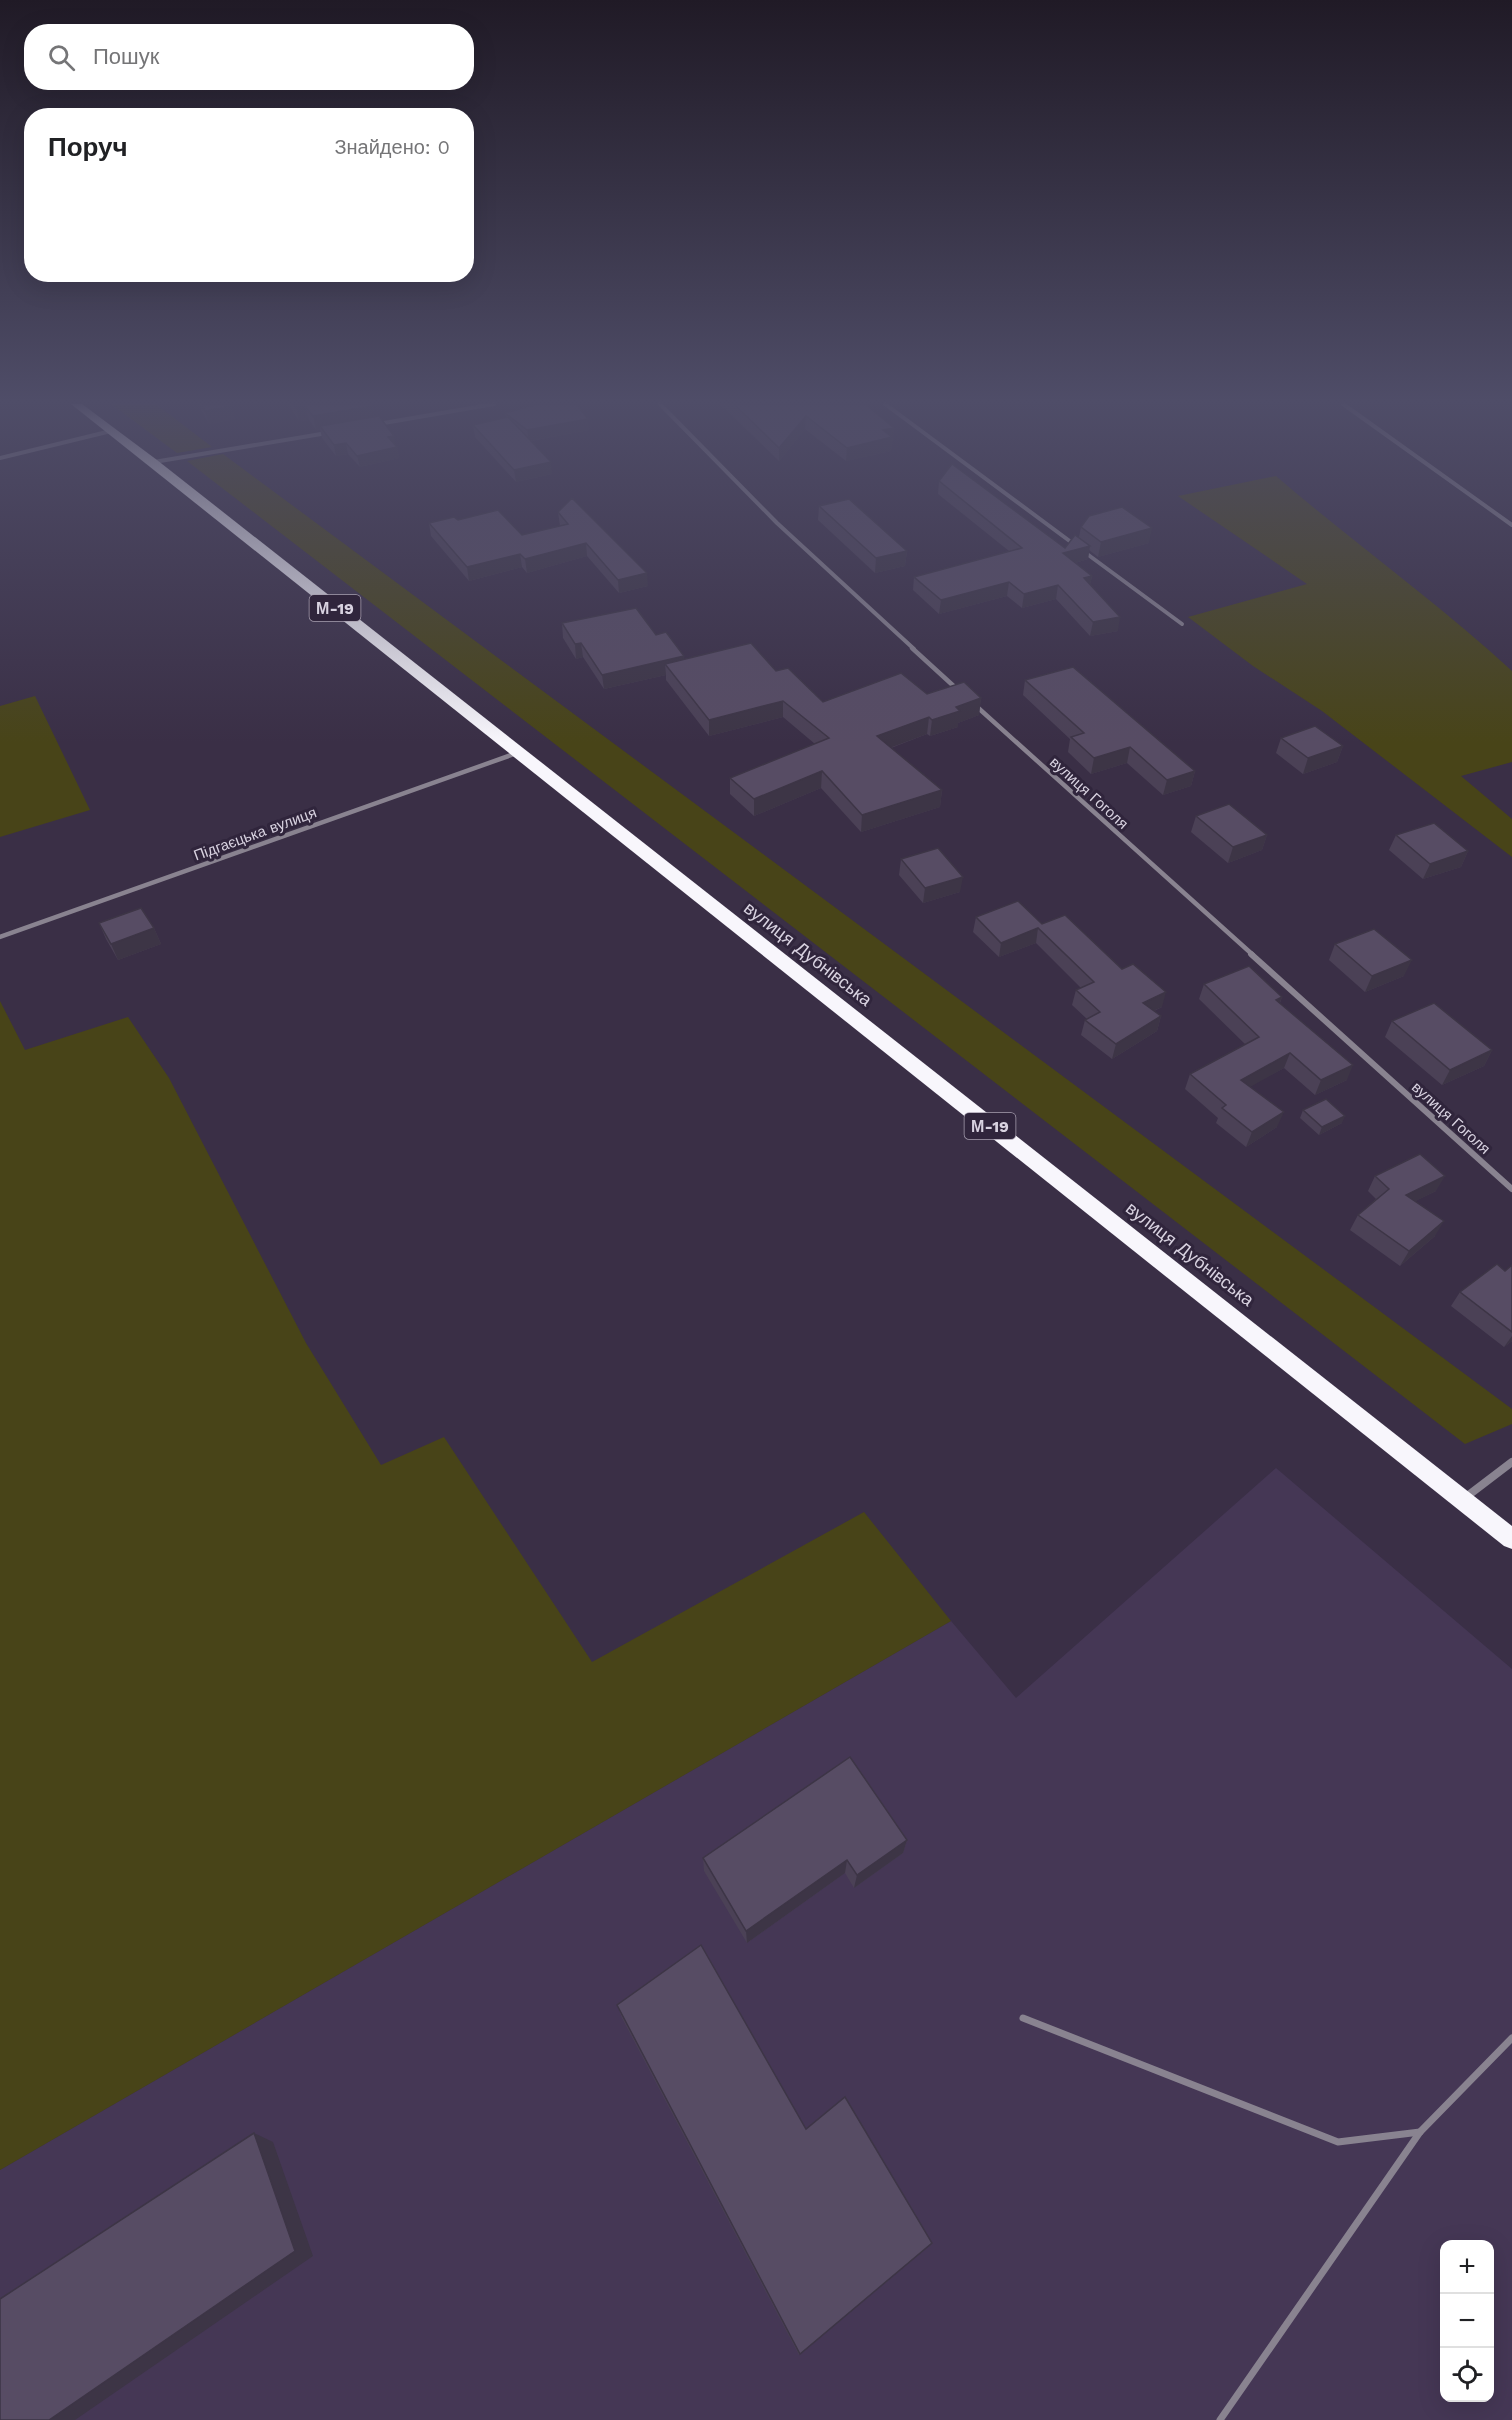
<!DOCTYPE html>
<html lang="uk">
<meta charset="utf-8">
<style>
:root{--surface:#fff;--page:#f2f2f2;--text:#202124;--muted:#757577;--line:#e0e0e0}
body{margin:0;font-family:"Work Sans",sans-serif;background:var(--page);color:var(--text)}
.controls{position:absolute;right:18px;bottom:18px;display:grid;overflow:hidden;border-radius:12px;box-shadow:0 6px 24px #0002}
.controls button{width:54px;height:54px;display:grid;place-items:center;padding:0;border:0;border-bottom:2px solid var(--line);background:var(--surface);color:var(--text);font:30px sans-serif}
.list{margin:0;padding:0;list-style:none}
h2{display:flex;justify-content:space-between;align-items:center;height:78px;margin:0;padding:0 24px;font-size:26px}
h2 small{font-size:20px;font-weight:400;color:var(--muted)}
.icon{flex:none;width:33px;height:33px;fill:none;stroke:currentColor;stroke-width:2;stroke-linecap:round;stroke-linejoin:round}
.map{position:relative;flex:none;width:1512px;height:2420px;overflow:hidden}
.search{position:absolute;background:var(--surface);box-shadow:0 6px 24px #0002;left:24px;top:24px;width:450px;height:66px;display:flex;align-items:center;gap:15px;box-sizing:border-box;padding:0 21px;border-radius:24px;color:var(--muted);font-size:22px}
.panel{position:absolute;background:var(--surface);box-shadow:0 6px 24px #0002;left:24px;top:108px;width:450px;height:174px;border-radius:24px}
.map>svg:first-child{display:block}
.built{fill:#453755;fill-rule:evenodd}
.green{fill:#484418}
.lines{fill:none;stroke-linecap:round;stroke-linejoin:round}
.lane{stroke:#898390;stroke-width:7}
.street-far3{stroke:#898390;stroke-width:4}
.street-far2{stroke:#898390;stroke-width:4.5}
.street-far1{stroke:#898390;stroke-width:6}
.street{stroke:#898390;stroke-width:8}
.highway{fill:#f8f6fc;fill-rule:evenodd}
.wall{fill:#4b4156}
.shaded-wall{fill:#3d3546}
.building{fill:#574c64;stroke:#3d3546;stroke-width:1.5}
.labels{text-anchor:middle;stroke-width:6;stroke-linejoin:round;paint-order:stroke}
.far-street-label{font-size:15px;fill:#d8d2e0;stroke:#30253c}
.shield{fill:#30253c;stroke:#a69eaf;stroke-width:1.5}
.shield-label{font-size:16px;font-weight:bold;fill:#d8d2e0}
.street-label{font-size:18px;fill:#d8d2e0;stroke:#30253c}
</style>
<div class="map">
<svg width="1512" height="2420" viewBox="0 0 1512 2420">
<rect width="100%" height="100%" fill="#3a2f46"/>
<!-- built -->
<path class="built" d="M1276 1468 1512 1669V2420H0V2170L951 1621 1016 1698ZM1444 2244H1490V2398H1444Z"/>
<!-- green -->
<g class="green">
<polygon points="111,404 156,404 212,447 177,453"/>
<polygon points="223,454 1512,1409 1512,1424 1465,1444 187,461"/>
<path d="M1276 476C1354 543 1437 602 1512 671V762L1461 776 1512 819V857L1322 711 1253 666 1188 617 1307 584 1178 496Z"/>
<polygon points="35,696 90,810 0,837 0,706"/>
<polygon points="0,1001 25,1050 128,1017 169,1078 306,1343 381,1465 444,1437 592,1662 864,1512 951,1621 0,2170"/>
</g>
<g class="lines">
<!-- lane -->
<g class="lane">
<polyline points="1023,2018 1338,2142 1420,2132"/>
<polyline points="1220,2420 1420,2132 1512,2038"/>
</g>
<!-- street-far3 -->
<g class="street-far3">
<polyline points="660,404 777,523 914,649"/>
<polyline points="885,404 1075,545"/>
<polyline points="1343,404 1512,525"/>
<polyline points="378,424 494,404"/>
<polyline points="0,458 111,431"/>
<polyline points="154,462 327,433"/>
<polyline points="1083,551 1182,624"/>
</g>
<!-- street-far2 -->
<g class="street-far2">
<polyline points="912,648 958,690"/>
<polyline points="975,705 1253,955"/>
<polyline points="0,937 517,753"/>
</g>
<!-- street-far1 -->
<polyline class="street-far1" points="1251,954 1512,1189"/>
<!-- street -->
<polyline class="street" points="1466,1497 1512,1462"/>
<!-- highway -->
<polygon class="highway" points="71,404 82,404 157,460 1512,1526 1512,1549 1504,1546"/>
</g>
<!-- wall -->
<g class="wall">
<polygon points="198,404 233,404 234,407 232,407 235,419 209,424"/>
<polygon points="288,404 371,404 372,406 374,417 397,447 399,458 360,467 348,454 336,456 322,438 320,429 316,430 309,420 299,421"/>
<polygon points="720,404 865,404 894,428 891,451 846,461 805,429 779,461"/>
<polygon points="505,413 589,430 531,441 552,474 516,482 475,437 473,425 506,417"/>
<polygon points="939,481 1065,548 1079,537 1081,527 1149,543 1098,557 1089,550 1088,559 1075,563 1092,576 1090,585 1118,631 1090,636 1056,599 1022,608 1007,596 939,614 913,590 914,577 1009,551 938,494"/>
<polygon points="819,506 907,551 905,566 875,573 818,520"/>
<polygon points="558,512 648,586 619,593 587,556 527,573 522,567 469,581 431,536 429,523 458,520 522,535 560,526"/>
<polygon points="562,623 656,635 684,656 684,659 776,671 823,702 927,694 981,698 979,715 958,723 958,727 930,736 927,734 891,748 942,790 940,807 861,832 821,788 754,816 730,794 730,778 815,744 783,717 709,736 666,680 666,675 604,689 583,657 576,659 563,638"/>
<polygon points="1025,680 1195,771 1191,786 1163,795 1127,763 1091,774 1068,752 1070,739 1023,695"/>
<polygon points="1281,738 1343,746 1337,762 1303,774 1276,753"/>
<polygon points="1196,816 1267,835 1262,850 1228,863 1191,832"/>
<polygon points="1396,835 1468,851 1461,867 1423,879 1389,850"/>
<polygon points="901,859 960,892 923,903 899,875"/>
<polygon points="976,917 1042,924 1162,1007 1154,1011 1161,1016 1157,1031 1112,1059 1081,1035 1085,1020 1087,1019 1072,1005 1076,990 1081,988 1036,943 999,957 973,932"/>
<polygon points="99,923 154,928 161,944 118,960 106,939"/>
<polygon points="1335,944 1404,976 1365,992 1329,960"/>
<polygon points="1204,984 1282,997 1280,1003 1347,1080 1315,1095 1284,1068 1250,1086 1277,1127 1246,1147 1216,1123 1218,1118 1185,1089 1190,1074 1246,1045 1199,999"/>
<polygon points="1392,1021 1492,1050 1484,1066 1442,1085 1385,1037"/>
<polygon points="1303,1110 1342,1123 1319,1135 1300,1118"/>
<polygon points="1375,1176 1436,1191 1415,1201 1435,1236 1400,1266 1350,1230 1358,1215 1376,1199 1368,1191"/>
<polygon points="1512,1265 1512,1341 1504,1347 1451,1306 1460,1292 1505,1271"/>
<polygon points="907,1840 903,1853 854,1888 845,1873 747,1943 704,1871 703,1858"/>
<polygon points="617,2005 800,2354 799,2355 622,2018"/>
</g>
<!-- shaded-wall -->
<g class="shaded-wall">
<polygon points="228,404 233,404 234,407 232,407 235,419 209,424 205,411"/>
<polygon points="305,406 309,420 299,421 296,407"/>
<polygon points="372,406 375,420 320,426 320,429 316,430 313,416"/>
<polygon points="806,416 805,429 779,461 779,448"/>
<polygon points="588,419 589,430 529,441 527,430"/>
<polygon points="894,428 891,451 846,461 847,448 883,430"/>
<polygon points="394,436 396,447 388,437"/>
<polygon points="346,443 348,454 336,456 334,445"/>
<polygon points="397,447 399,458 360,467 357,456"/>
<polygon points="551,462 552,474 516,482 514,470"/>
<polygon points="1152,528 1149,543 1098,557 1101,542"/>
<polygon points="586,543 587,556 527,573 525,559"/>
<polygon points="1090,546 1088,559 1061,567 1063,553"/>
<polygon points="907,551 905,566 875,573 876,558"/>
<polygon points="520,554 522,567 469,581 467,567"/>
<polygon points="647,573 648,586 619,593 618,580"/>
<polygon points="1092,576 1089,590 1084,578"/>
<polygon points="1009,582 1007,596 939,614 941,600"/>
<polygon points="1058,585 1056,599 1022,608 1024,594"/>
<polygon points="1120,617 1118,631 1090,636 1093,622"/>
<polygon points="581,643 583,657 576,659 575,644"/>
<polygon points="684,656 684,671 665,664 666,675 604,689 602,675"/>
<polygon points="981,698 979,715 958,723 958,727 930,736 932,720 956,707"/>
<polygon points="783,701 783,717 709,736 709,720"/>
<polygon points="929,717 927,734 876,753 877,736"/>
<polygon points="1343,746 1337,762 1303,774 1308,758"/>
<polygon points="1130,747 1127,763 1091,774 1094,758"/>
<polygon points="822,771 821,788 754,816 754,799"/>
<polygon points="1195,771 1191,786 1163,795 1167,780"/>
<polygon points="942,790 940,807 861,832 862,815"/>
<polygon points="1267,835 1262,850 1228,863 1233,847"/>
<polygon points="1468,851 1461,867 1423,879 1430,864"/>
<polygon points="963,877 960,892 923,903 925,888"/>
<polygon points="154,928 161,944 118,960 111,944"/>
<polygon points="1038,928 1036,943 999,957 1001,943"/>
<polygon points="1412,960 1404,976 1365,992 1372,976"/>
<polygon points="1166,992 1162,1007 1139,1017 1143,1003"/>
<polygon points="1282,997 1276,1012 1276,1000"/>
<polygon points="1161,1016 1157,1031 1112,1059 1116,1044"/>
<polygon points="1492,1050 1484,1066 1442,1085 1450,1070"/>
<polygon points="1290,1053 1284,1068 1236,1095 1241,1080"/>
<polygon points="1353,1065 1347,1080 1315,1095 1321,1080"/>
<polygon points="1284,1112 1277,1127 1246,1147 1252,1132"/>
<polygon points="1345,1116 1342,1123 1319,1135 1322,1127"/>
<polygon points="1445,1176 1436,1191 1398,1210 1406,1195"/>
<polygon points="1444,1221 1435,1236 1400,1266 1409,1251"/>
<polygon points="1512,1336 1512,1341 1504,1347"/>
<polygon points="907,1840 903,1853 854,1888 857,1875"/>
<polygon points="847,1860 845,1873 747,1943 746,1931"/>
<polygon points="254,2133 273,2142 313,2256 75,2420 49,2420"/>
</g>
<!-- building -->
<g class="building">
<polygon points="202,404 231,404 232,406 205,411"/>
<polygon points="294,404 371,404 372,406 313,416 305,406 296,407"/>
<polygon points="538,404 576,404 588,419 527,430 505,413"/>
<polygon points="734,404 865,404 894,428 883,430 892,437 847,448 806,416 779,448"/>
<polygon points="379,416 394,436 388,437 397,447 357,456 346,443 334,445 320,426"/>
<polygon points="508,417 551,462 514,470 473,425"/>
<polygon points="952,464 1065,548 1075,535 1090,546 1063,553 1092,576 1084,578 1120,617 1093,622 1058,585 1024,594 1009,582 941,600 914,577 1022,548 939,481"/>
<polygon points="572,498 647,573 618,580 586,543 525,559 520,554 467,567 429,523 454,517 458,520 498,510 522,535 568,524 558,512"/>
<polygon points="849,499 907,551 876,558 819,506"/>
<polygon points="1122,507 1152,528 1101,542 1081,527 1089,516"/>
<polygon points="636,608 656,635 666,632 684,656 602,675 581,643 575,644 562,623"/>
<polygon points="751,643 776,671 788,668 823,702 901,673 927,694 964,682 981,698 956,707 960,711 932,720 929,717 877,736 942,790 862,815 822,771 754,799 730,778 829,738 783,701 709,720 665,664"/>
<polygon points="1073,667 1195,771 1167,780 1130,747 1094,758 1071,737 1084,733 1025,680"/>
<polygon points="1315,726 1343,746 1308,758 1281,738"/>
<polygon points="1229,804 1267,835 1233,847 1196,816"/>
<polygon points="1434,823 1468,851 1430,864 1396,835"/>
<polygon points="938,848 963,877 925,888 901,859"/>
<polygon points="1018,901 1042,924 1065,915 1122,969 1133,964 1166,992 1143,1003 1161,1016 1116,1044 1085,1020 1100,1012 1076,990 1094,982 1038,928 1001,943 976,917"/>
<polygon points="141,908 154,928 111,944 99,923"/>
<polygon points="1374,929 1412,960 1372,976 1335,944"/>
<polygon points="1249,966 1282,997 1276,1000 1353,1065 1321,1080 1290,1053 1241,1080 1284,1112 1252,1132 1222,1108 1226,1105 1190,1074 1259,1037 1204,984"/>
<polygon points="1434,1003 1492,1050 1450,1070 1392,1021"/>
<polygon points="1326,1099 1345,1116 1322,1127 1303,1110"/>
<polygon points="1420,1154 1445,1176 1406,1195 1444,1221 1409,1251 1358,1215 1389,1189 1375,1176"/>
<polygon points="1497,1264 1505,1271 1512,1265 1512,1332 1460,1292"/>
<polygon points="850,1757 907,1840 857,1875 847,1860 746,1931 703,1858"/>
<polygon points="701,1945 806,2129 845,2097 932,2243 800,2354 617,2005"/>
<polygon points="254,2133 295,2251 49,2420 0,2420 0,2299"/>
</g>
<!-- sky -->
<linearGradient id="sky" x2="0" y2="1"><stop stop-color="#201a26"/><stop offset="0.54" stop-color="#4f4d68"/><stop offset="1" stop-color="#4f4d68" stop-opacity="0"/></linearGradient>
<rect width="1512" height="743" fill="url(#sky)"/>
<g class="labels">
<!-- far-street labels -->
<g class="far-street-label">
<text transform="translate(1089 793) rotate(42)" y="5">вулиця Гоголя</text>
<text transform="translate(255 834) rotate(-20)" y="5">Підгаєцька вулиця</text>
<text transform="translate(1451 1118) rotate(42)" y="5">вулиця Гоголя</text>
</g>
<!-- shield labels -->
<g class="shield">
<rect x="309.5" y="595" width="51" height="26" rx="4.5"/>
<rect x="964.5" y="1113" width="51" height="26" rx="4.5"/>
</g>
<g class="shield-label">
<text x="335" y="614">М-19</text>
<text x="990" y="1132">М-19</text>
</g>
<!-- street labels -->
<g class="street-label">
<text transform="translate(808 954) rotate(38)" y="6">вулиця Дубнівська</text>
<text transform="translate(1190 1254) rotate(38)" y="6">вулиця Дубнівська</text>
</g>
</g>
</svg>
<div class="controls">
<button>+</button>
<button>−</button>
<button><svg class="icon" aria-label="locate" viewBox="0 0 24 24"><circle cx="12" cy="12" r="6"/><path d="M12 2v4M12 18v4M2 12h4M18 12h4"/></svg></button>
</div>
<div class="search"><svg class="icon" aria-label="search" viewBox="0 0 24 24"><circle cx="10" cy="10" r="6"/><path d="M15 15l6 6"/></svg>Пошук</div>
<section class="panel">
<h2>Поруч<small>Знайдено: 0</small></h2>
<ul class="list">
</ul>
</section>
</div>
